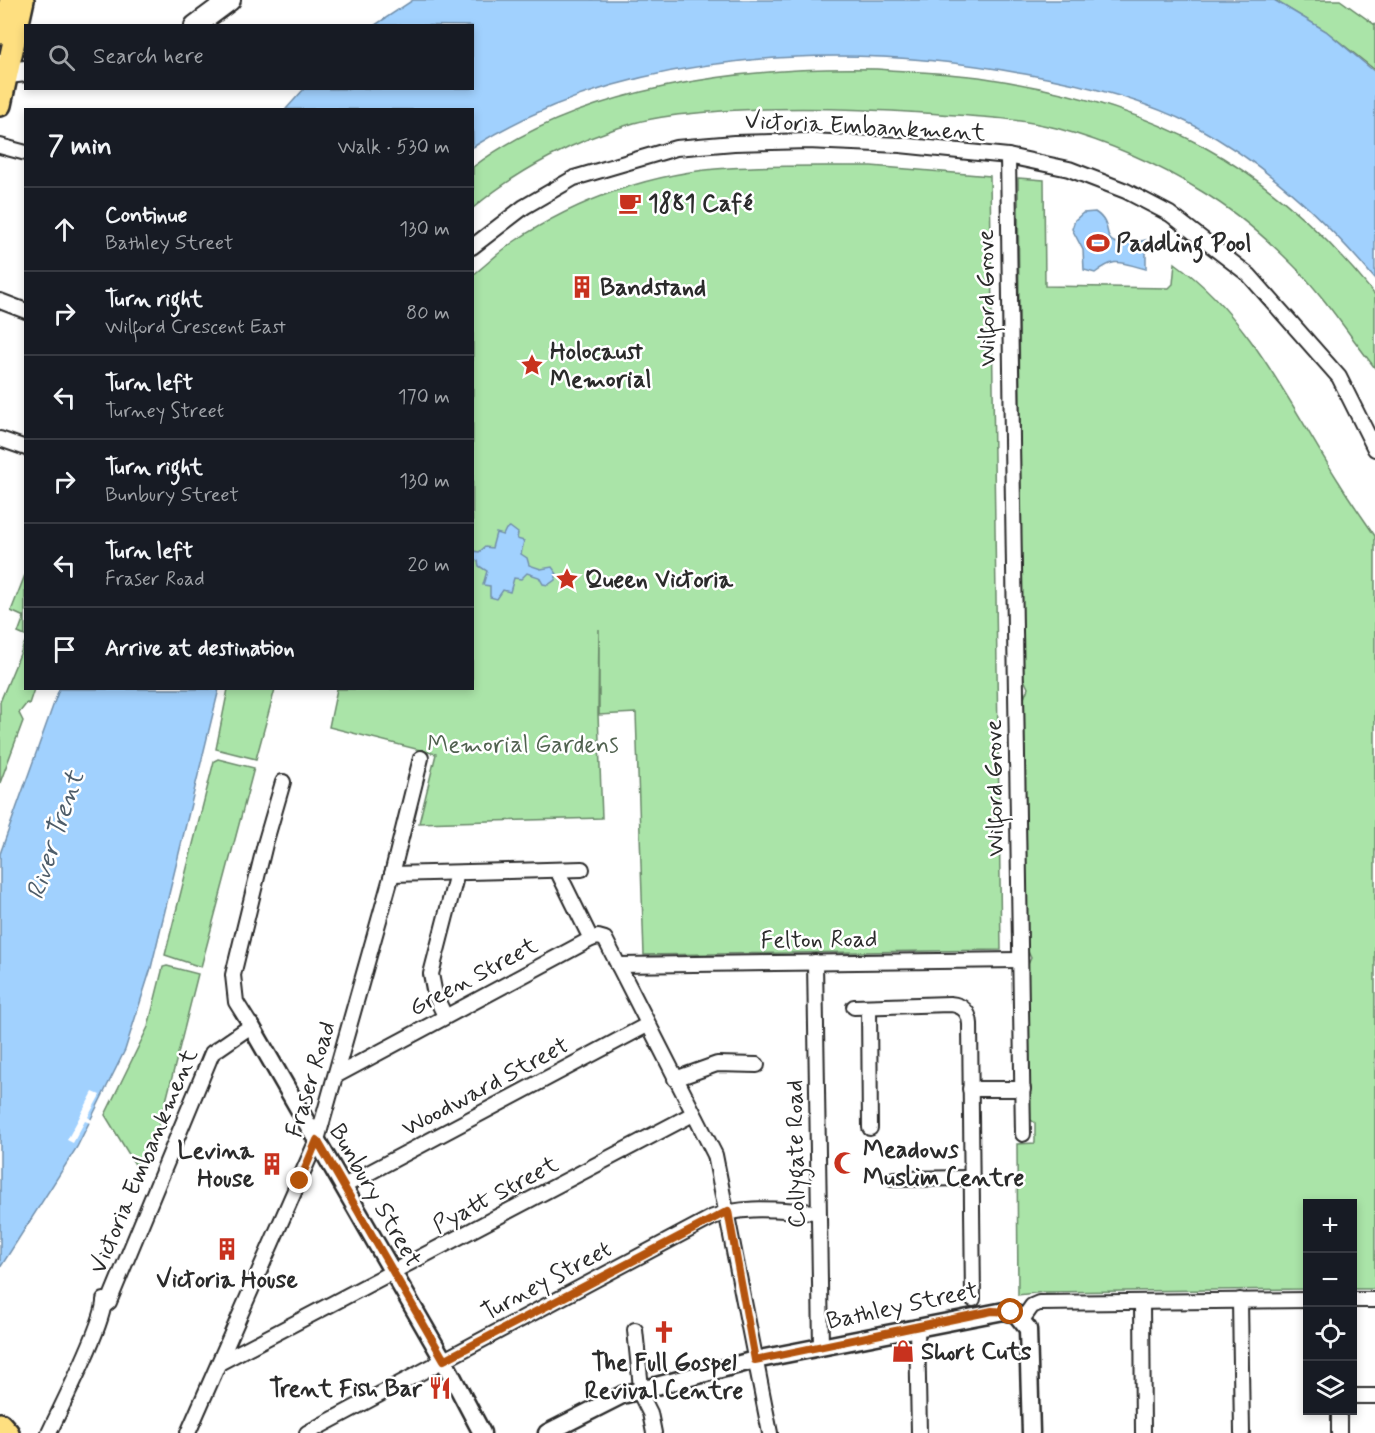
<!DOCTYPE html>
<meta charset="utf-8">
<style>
:root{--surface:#171b24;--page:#242831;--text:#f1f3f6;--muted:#9ea1a6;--line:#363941}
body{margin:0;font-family:Mynerve,sans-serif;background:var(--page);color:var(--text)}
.controls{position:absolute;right:18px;bottom:18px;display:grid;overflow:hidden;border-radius:0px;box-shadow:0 3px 9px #0003}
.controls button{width:54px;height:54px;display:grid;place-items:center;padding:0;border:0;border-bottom:2px solid var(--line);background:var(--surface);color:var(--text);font:30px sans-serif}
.stop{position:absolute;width:18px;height:18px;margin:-14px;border:4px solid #b45309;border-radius:50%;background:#fff}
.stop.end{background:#b45309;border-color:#fff;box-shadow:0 2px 6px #0008}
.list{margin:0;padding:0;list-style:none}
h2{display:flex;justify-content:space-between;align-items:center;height:78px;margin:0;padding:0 24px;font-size:26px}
h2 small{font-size:20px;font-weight:400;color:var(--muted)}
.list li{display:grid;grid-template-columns:39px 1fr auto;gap:18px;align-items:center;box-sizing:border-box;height:84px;padding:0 24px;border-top:2px solid var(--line)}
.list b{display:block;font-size:22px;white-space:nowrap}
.list p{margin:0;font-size:20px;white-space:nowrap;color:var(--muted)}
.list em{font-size:20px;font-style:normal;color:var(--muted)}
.icon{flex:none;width:33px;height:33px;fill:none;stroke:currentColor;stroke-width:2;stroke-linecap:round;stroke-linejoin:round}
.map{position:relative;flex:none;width:1375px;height:1433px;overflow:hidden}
.search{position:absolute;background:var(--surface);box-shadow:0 3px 9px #0003;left:24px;top:24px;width:450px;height:66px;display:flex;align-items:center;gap:15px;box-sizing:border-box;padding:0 21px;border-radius:0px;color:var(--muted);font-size:22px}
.panel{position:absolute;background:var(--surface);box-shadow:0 3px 9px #0003;left:24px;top:108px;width:450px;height:582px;border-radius:0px}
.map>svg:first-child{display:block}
.green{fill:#aae4a8;stroke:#6a886a;stroke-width:1.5}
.water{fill:#a1d1fe;stroke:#728faa;stroke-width:1.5}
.pier{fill:#fff}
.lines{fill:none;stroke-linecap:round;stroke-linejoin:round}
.minor-casing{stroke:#2b2b2b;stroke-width:18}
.tertiary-casing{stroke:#2b2b2b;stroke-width:21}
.secondary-casing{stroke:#2b2b2b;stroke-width:24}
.primary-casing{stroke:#2b2b2b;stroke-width:26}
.minor{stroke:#fff;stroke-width:14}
.tertiary{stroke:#fff;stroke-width:16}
.secondary{stroke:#fff;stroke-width:20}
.primary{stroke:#fedf80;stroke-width:21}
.route{stroke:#b45309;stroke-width:8}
.labels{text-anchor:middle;stroke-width:5;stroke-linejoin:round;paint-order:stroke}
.street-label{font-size:24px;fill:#2b2b2b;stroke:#fff}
.poi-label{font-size:24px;font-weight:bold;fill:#2b2b2b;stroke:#fff;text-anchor:start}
.park-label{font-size:24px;fill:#516250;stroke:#fff}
.water-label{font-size:26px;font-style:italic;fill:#4e5d6a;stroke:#fff}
</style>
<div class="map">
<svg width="1375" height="1433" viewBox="0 0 1375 1433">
<rect width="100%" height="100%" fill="#fff"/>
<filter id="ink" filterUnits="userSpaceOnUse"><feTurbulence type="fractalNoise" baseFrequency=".0167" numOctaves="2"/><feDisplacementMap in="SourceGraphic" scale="12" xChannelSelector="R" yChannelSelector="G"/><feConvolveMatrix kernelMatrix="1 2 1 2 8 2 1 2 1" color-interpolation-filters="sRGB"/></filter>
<g filter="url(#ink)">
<!-- green -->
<g class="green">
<polygon points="1274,0 1340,0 1375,25 1375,70 1326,31"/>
<path d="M877 69C913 72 950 73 985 78 1152 103 1268 162 1375 295V368C1350 336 1321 292 1292 264 1266 238 1233 210 1201 191 1156 163 1107 142 1056 128 1014 117 968 116 924 113 852 108 782 106 710 112 685 114 659 116 634 123 577 139 518 170 473 208V167C580 86 745 66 877 69Z"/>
<path d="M871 166 990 176 1001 950 644 955 636 713 599 715V629L598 714 602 818 419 823 436 754 329 727 337 689 472 688 473 275C487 264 500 251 515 241 578 199 654 172 729 168 776 165 824 166 871 166Z"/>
<path d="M1018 178 1044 180 1045 286 1169 288 1173 284 1175 263C1251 318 1290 405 1339 482 1350 500 1363 518 1375 536V1289H1353L1352 1204H1308L1307 1289 1044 1292 1018 1295 1017 1144 1035 1143V1123L1028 1118 1025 971 1031 958 1026 947 1023 701 1028 688 1022 675Z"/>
<polygon points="25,575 25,636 18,633 24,617 11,611"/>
<polygon points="25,642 26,688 34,689 29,704 27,703 19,713 23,721 0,783 0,702"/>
<polygon points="228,689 275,689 256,759 216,749"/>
<polygon points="218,759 254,768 201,967 165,955 214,761"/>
<polygon points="167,966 198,974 161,1121 136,1166 105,1115 148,1027 163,967"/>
</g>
<!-- water -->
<g class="water">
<path d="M413 0H1274L1326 31 1375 72V279C1325 219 1264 163 1195 126 1142 99 1083 84 1025 74 848 41 628 48 473 147L472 110 286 109 304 89 472 88V26L375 25Z"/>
<path d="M1095 212C1121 229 1089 252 1146 240V269C1120 263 1117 256 1095 273L1084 270 1083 250 1072 229 1075 220 1083 213Z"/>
<polygon points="510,527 518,533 517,539 524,541 521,554 527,558 529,565 541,569 552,567 557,574 555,580 548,585 543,584 539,577 527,573 521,579 514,578 510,592 503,590 497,599 490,597 490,586 483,585 487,571 479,566 478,561 473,559 473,551 479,552 485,547 492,548 496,533 503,535 506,529"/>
<polygon points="59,689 219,689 151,968 125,1050 77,1147 0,1268 0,854"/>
</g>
<!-- pier -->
<polygon class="pier" points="93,1092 100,1095 88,1117 92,1120 90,1123 85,1121 73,1143 67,1140"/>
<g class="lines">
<!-- minor casing -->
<g class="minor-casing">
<g id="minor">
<polyline points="0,146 26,153"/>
<polyline points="1008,156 1012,439"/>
<polyline points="472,247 524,207 574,178 676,148 734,143 807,141 900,145 1008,156 1069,169 1126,191 1170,214 1249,275 1339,377 1375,449"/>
<polyline points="0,301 26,311"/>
<polyline points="0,439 26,448"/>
<polyline points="1012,441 1023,1134"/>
<polyline points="557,870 591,939"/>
<polyline points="392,874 582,869"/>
<polyline points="815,962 821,1346"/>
<polyline points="618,965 1020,960"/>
<path d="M854 1007 950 1004C963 1005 969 1012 970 1024L973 1299"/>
<polyline points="869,1007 870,1128"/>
<polyline points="445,1016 435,995 431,974 457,873"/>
<polyline points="337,1075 591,939 598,937 605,939 715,1155 770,1433"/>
<polyline points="675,1079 717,1064 757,1065"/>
<polyline points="970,1089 1023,1089"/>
<polyline points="894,1179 972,1178"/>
<polyline points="344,1186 647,1025"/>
<polyline points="1240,1300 1242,1433"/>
<polyline points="1352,1300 1375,1300"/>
<polyline points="1142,1302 1143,1433"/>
<polyline points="104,1306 109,1302 212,1053 251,1026 236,1002 233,975 265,844 283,782"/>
<polyline points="1022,1320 1032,1306 1039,1303 1308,1300"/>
<polyline points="917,1327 919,1433"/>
<polyline points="635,1330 642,1397 650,1413 654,1433"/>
<polyline points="221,1362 693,1114"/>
<polyline points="1352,1396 1375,1396"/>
<polyline points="1339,1410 1339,1433"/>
<path d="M49 1433C61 1407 105 1322 104 1300"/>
<polyline points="188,1433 317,1140 392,874 421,758"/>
<path d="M307 1433 713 1217C746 1204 784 1211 818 1212"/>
</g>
</g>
<!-- tertiary casing -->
<g class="tertiary-casing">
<g id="tertiary">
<polyline points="251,1026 444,1361 482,1433"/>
<polyline points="547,1433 622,1395 755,1360 1004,1311 1016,1314 1028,1329 1031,1433"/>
</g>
</g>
<!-- secondary casing -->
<g class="secondary-casing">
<g id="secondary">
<polyline points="195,26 230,0"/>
<polyline points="0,64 8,73 26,71"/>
</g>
</g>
<!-- primary casing -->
<g class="primary-casing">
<g id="primary">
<polyline points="0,33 11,0"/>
<polyline points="0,105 23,0"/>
<polyline points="0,1424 8,1433"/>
</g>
</g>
<!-- minor -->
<use href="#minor" class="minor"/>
<!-- tertiary -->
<use href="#tertiary" class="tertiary"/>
<!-- secondary -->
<use href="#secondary" class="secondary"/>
<!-- primary -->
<use href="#primary" class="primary"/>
</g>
</g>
<g class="lines" filter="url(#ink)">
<!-- route -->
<polyline class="route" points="300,1181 317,1140 444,1360 728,1211 755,1360 992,1311 1011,1312"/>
</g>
<!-- icons -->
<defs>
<g id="cafe-bare" transform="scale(1.8)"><path d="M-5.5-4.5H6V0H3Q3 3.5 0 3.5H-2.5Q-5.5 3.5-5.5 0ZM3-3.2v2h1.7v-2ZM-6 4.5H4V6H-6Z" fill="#c8321e" stroke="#fff" stroke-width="2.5" paint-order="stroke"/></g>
<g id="stadium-bare" transform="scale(1.8)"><path d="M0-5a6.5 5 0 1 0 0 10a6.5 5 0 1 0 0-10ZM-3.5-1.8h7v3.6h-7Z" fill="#c8321e" stroke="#fff" stroke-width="2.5" paint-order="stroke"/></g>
<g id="building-bare" transform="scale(1.8)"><path d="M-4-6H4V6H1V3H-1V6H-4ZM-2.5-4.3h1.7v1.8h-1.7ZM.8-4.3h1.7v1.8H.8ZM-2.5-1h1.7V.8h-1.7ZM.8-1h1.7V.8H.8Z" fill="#c8321e" stroke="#fff" stroke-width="2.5" paint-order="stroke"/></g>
<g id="sight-bare" transform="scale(1.8)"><path d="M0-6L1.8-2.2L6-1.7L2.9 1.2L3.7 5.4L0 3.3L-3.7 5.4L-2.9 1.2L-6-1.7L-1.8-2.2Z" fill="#c8321e" stroke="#fff" stroke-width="2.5" paint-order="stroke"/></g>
<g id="mosque-bare" transform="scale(1.8)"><path d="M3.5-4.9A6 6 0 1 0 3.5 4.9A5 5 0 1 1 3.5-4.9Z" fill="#c8321e" stroke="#fff" stroke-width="2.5" paint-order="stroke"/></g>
<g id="church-bare" transform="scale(1.8)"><path d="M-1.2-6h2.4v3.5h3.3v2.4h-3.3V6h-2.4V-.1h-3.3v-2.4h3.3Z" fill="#c8321e" stroke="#fff" stroke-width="2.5" paint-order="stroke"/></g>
<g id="shop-bare" transform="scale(1.8)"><path d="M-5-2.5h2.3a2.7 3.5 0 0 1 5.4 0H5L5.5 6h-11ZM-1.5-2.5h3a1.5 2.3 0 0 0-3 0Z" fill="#c8321e" stroke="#fff" stroke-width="2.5" paint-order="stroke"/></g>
<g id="restaurant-bare" transform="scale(1.8)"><path d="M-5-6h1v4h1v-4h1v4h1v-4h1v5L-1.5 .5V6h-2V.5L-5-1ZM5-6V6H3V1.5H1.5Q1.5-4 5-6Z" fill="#c8321e" stroke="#fff" stroke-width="2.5" paint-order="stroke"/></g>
</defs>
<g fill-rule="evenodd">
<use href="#cafe-bare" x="630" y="203"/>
<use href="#stadium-bare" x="1098" y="243"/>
<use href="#building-bare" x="582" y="287"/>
<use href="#sight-bare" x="532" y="365"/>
<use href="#sight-bare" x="567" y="579"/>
<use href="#mosque-bare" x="845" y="1163"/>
<use href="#building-bare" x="272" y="1164"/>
<use href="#building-bare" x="227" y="1249"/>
<use href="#church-bare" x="664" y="1332"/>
<use href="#shop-bare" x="903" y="1351"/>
<use href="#restaurant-bare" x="440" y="1388"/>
</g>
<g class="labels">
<!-- street labels -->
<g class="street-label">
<text transform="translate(865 126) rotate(3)" y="8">Victoria Embankment</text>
<text transform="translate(986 298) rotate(-91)" y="8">Wilford Grove</text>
<text transform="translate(994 788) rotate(-91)" y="8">Wilford Grove</text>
<text transform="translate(819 939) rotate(-1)" y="8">Felton Road</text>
<text transform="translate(473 976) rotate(-28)" y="8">Green Street</text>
<text transform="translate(310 1079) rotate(-73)" y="8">Fraser Road</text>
<text transform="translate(485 1086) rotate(-28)" y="8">Woodward Street</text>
<text transform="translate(795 1154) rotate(-91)" y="8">Collygate Road</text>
<text transform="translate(143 1161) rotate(-67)" y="8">Victoria Embankment</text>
<text transform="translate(495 1194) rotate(-28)" y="8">Pyatt Street</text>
<text transform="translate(376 1195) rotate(60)" y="8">Bunbury Street</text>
<text transform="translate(546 1280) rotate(-28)" y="8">Turney Street</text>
<text transform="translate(902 1305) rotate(-12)" y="8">Bathley Street</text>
</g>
<!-- poi labels -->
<g class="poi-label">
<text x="648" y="211">1881 Café</text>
<text x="1116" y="251">Paddling Pool</text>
<text x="600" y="295">Bandstand</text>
<text x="550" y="359">Holocaust<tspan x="550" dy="28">Memorial</tspan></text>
<text x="585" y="587">Queen Victoria</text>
<text x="863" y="1157">Meadows<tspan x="863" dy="28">Muslim Centre</tspan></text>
<text x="254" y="1158" text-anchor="end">Levina<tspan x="254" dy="28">House</tspan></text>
<text x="227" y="1287" text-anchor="middle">Victoria House</text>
<text x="921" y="1359">Short Cuts</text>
<text x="664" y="1370" text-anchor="middle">The Full Gospel<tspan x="664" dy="28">Revival Centre</tspan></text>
<text x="422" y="1396" text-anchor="end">Trent Fish Bar</text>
</g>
<!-- park labels -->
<g class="park-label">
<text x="523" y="752">Memorial Gardens</text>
</g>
<!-- water labels -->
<g class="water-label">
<text transform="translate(54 835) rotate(-72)" y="9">River Trent</text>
</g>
</g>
</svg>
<div class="controls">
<button>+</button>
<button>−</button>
<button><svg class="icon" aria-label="locate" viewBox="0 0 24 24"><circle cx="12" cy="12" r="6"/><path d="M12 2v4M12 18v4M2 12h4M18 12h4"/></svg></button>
<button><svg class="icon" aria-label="layers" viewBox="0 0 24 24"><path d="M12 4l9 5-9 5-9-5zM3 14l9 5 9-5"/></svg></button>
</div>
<div class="stop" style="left:1011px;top:1312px"></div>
<div class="stop end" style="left:300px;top:1181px"></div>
<div class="search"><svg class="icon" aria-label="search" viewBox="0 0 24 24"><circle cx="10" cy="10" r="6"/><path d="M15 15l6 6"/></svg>Search here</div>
<section class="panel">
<h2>7 min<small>Walk · 530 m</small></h2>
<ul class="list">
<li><svg class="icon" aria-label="ahead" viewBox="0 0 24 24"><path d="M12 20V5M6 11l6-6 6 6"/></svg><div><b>Continue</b><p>Bathley Street</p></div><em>130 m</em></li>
<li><svg class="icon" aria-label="right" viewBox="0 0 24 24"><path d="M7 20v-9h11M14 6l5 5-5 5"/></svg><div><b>Turn right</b><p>Wilford Crescent East</p></div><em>80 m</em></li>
<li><svg class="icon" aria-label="left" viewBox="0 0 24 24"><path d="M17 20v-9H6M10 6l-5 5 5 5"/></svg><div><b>Turn left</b><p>Turney Street</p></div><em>170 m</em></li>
<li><svg class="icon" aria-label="right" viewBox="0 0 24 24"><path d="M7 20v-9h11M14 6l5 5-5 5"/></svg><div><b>Turn right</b><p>Bunbury Street</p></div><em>130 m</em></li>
<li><svg class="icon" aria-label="left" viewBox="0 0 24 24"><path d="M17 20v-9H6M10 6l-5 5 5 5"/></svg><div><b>Turn left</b><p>Fraser Road</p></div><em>20 m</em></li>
<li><svg class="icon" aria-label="arrive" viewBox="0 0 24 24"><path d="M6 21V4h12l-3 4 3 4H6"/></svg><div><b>Arrive at destination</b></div></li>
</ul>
</section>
</div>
